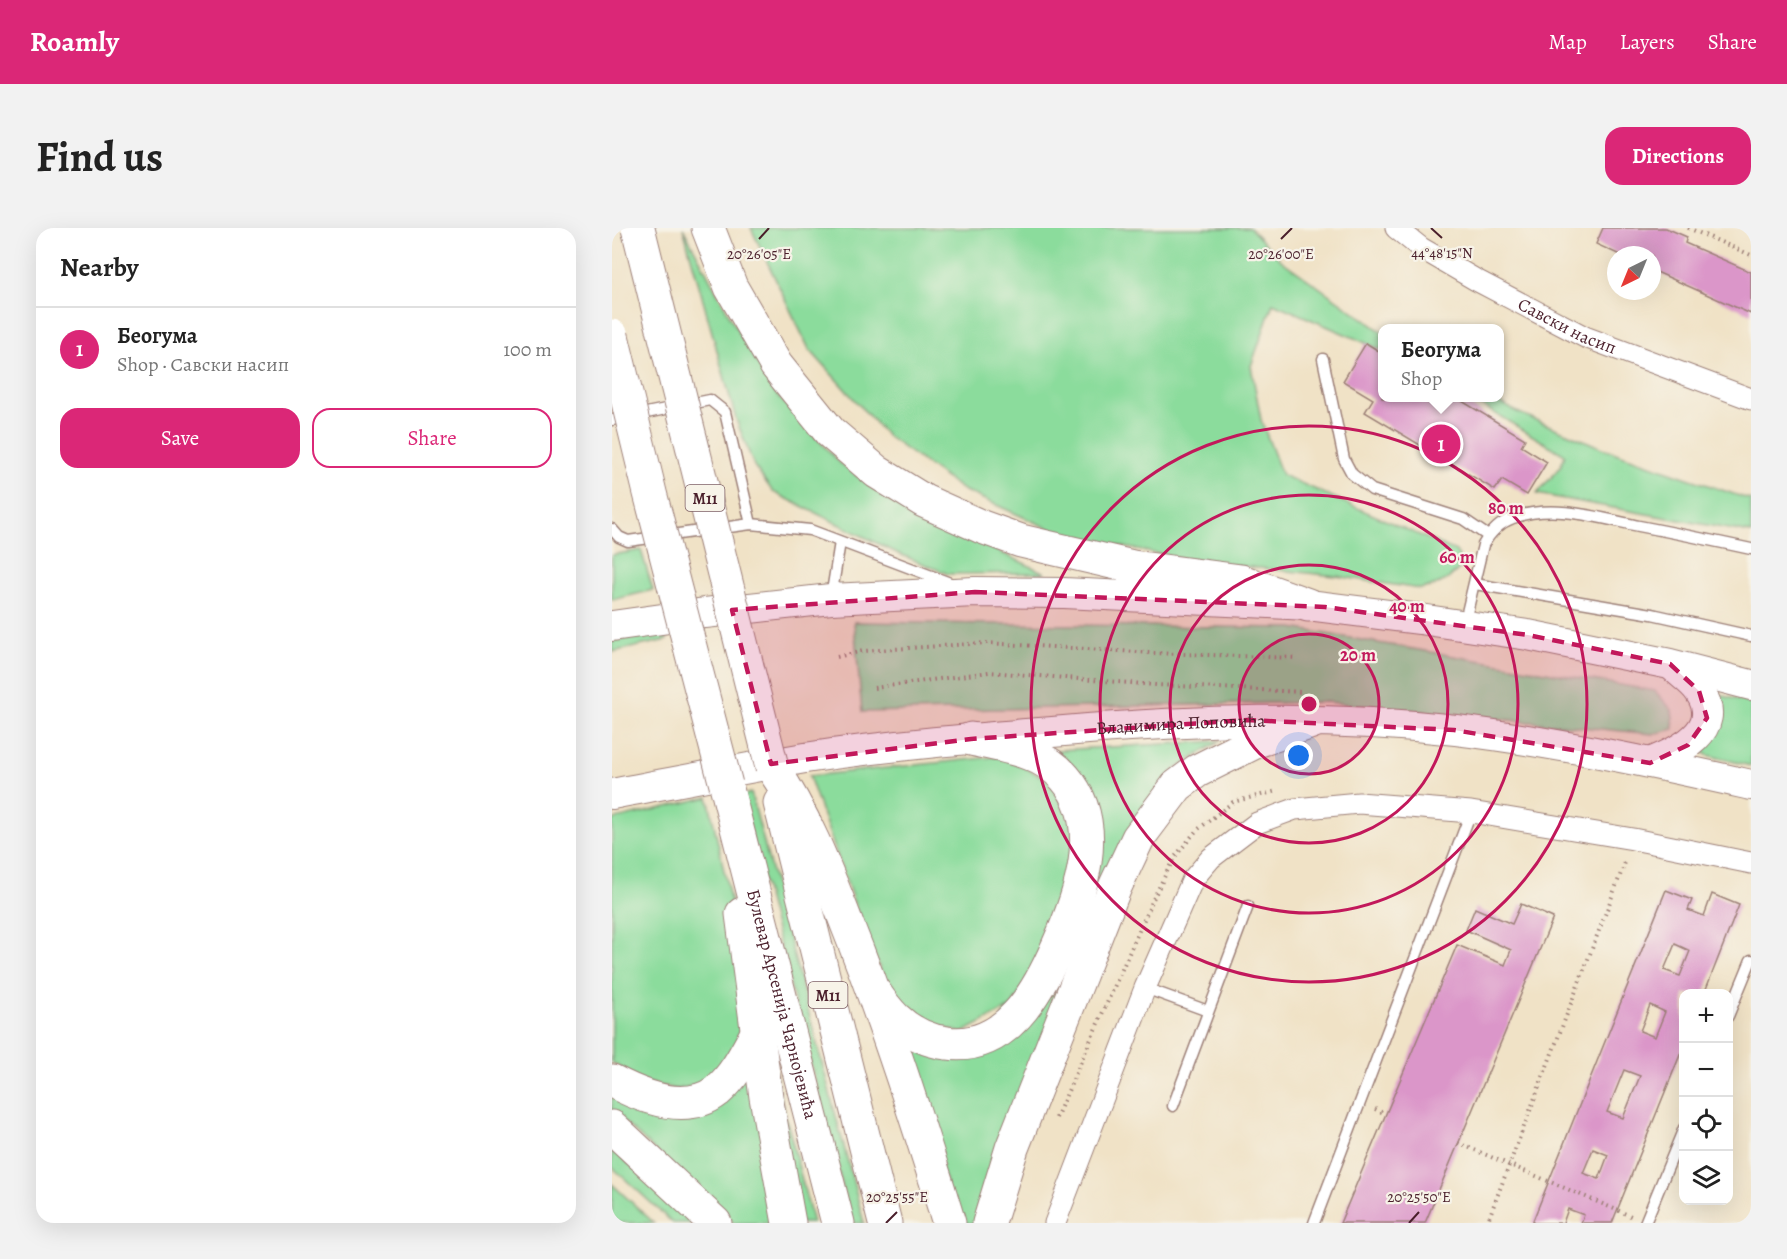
<!DOCTYPE html>
<meta charset="utf-8">
<style>
:root{--surface:#fff;--page:#f2f2f2;--text:#222;--muted:#767676;--line:#e0e0e0;--accent:#db2777}
body{margin:0;font-family:Alegreya,serif;background:var(--page);color:var(--text)}
.controls{position:absolute;right:18px;bottom:18px;display:grid;overflow:hidden;border-radius:12px;box-shadow:0 6px 24px #0002}
.controls button{width:54px;height:54px;display:grid;place-items:center;padding:0;border:0;border-bottom:2px solid var(--line);background:var(--surface);color:var(--text);font:30px sans-serif}
.compass{position:absolute;left:995px;top:18px;width:54px;height:54px;border-radius:50%;background:var(--surface);box-shadow:0 6px 24px #0002;rotate:223deg}
.you{position:absolute;left:687px;top:528px;width:21px;height:21px;margin:-15px;border:4px solid #fff;border-radius:50%;background:#1a73e8;box-shadow:0 0 0 9px #1a73e833}
.badge{display:grid;place-items:center;width:39px;height:39px;border-radius:50%;background:var(--accent);color:#fff;font-size:20px;font-weight:700}
.pin{position:absolute;translate:-50% -50%;border:3px solid #fff;box-shadow:0 2px 6px #0006}
.popup{position:absolute;left:766px;top:96px;width:126px;height:78px;box-sizing:border-box;display:grid;place-content:center;border-radius:12px;background:var(--surface);filter:drop-shadow(0 2px 4px #0005);font-size:20px;white-space:nowrap;color:var(--muted)}
.popup b{font-size:22px;color:var(--text)}
.popup::after{content:'';position:absolute;left:50%;top:100%;margin-left:-12px;border:12px solid transparent;border-top-color:var(--surface)}
.list{margin:0;padding:0;list-style:none}
h2{display:flex;justify-content:space-between;align-items:center;height:78px;margin:0;padding:0 24px;font-size:26px}
h2 small{font-size:20px;font-weight:400;color:var(--muted)}
.list li{display:grid;grid-template-columns:39px 1fr auto;gap:18px;align-items:center;box-sizing:border-box;height:84px;padding:0 24px;border-top:2px solid var(--line)}
.list b{display:block;font-size:22px;white-space:nowrap}
.list p{margin:0;font-size:20px;white-space:nowrap;color:var(--muted)}
.list em{font-size:20px;font-style:normal;color:var(--muted)}
.actions{display:flex;gap:12px;padding:18px 24px}
.actions a{flex:1;padding:14px 0;border:2px solid var(--accent);border-radius:18px;text-align:center;font-size:21px;color:var(--accent)}
.actions .main{background:var(--accent);color:#fff}
.icon{flex:none;width:33px;height:33px;fill:none;stroke:currentColor;stroke-width:2;stroke-linecap:round;stroke-linejoin:round}
.map{position:relative;flex:none;width:1139px;height:995px;overflow:hidden;border-radius:18px}
header{display:flex;align-items:center;gap:36px;box-sizing:border-box;height:84px;padding:0 30px;background:var(--accent);color:#fff}
header strong{font-size:28px}
nav{display:flex;gap:33px;margin-inline-start:auto;font-size:21px}
.intro{display:flex;align-items:center;justify-content:space-between;box-sizing:border-box;height:144px;padding:0 36px}
h1{margin:0;font-size:42px}
.button{padding:15px 27px;border-radius:18px;background:var(--accent);color:#fff;font-size:21px;font-weight:700}
main{display:flex;gap:36px;padding:0 36px}
aside{flex:1;background:var(--surface);border-radius:18px;box-shadow:0 6px 24px #0002}
.map>svg:first-child{display:block}
.green{fill:#8bdc9c;stroke:#6a7e64;stroke-width:1.5}
.building{fill:#db96c9;fill-rule:evenodd}
.lines{fill:none;stroke-linecap:round;stroke-linejoin:round}
.service-casing{stroke:#9d8078;stroke-width:13}
.minor-casing{stroke:#9d8078;stroke-width:23}
.secondary-casing{stroke:#9d8078;stroke-width:32}
.trunk-casing{stroke:#9d8078;stroke-width:35}
.path{stroke:#9d8078;stroke-width:4;stroke-dasharray:1.5 4.5;stroke-linecap:butt}
.service{stroke:#fff;stroke-width:10}
.minor{stroke:#fff;stroke-width:21}
.secondary{stroke:#fff;stroke-width:30}
.trunk{stroke:#fff;stroke-width:33}
.trunk-bridge-casing{stroke:#9d8078;stroke-width:35;stroke-linecap:butt}
.trunk-bridge{stroke:#fff;stroke-width:33}
.marked{fill:#c2185b;fill-opacity:0.2;stroke:#c2185b;stroke-width:4.5;stroke-dasharray:12 8;stroke-linejoin:round}
.ticks{fill:none;stroke:#4a1f2b;stroke-width:2}
.ring{fill:none;stroke:#c2185b;stroke-width:3}
.labels{text-anchor:middle;stroke-width:4.5;stroke-linejoin:round;paint-order:stroke}
.shield{fill:#f7f3e8;stroke:#7e5f64;stroke-width:1.5}
.shield-label{font-size:16px;font-weight:bold;fill:#4a1f2b}
.street-label{font-size:18px;fill:#4a1f2b;stroke:#f7f3e8}
.ticks-label{font-size:15px;text-anchor:middle;fill:#4a1f2b;stroke:#f7f3e8;stroke-width:4.5;stroke-linejoin:round;paint-order:stroke}
.centre{fill:#c2185b;stroke:#f7f3e8;stroke-width:3}
.ring-label{font-size:18px;text-anchor:middle;font-weight:bold;fill:#c2185b;stroke:#f7f3e8;stroke-width:4.5;stroke-linejoin:round;paint-order:stroke}
</style>
<header>
<strong>Roamly</strong>
<nav><a>Map</a><a>Layers</a><a>Share</a></nav>
</header>
<div class="intro"><h1>Find us</h1><a class="button">Directions</a></div>
<main>
<aside>
<h2>Nearby<small></small></h2>
<ul class="list">
<li><span class="badge">1</span><div><b>Беогума</b><p>Shop · Савски насип</p></div><em>100 m</em></li>
</ul>
<div class="actions"><a class="main">Save</a><a>Share</a></div>
</aside>
<div class="map">
<svg width="1139" height="995" viewBox="0 0 1139 995">
<rect width="100%" height="100%" fill="#f7f3e8"/>
<filter id="ink" filterUnits="userSpaceOnUse"><feTurbulence type="fractalNoise" baseFrequency=".0167" numOctaves="2"/><feDisplacementMap in="SourceGraphic" scale="12" xChannelSelector="R" yChannelSelector="G"/><feConvolveMatrix kernelMatrix="1 2 1 2 8 2 1 2 1" color-interpolation-filters="sRGB"/></filter>
<filter id="wash" filterUnits="userSpaceOnUse"><feTurbulence type="fractalNoise" baseFrequency=".008" numOctaves="4" result="noise"/><feDisplacementMap in="SourceGraphic" scale="24" xChannelSelector="R" yChannelSelector="G"/><feGaussianBlur stdDeviation="1.35" result="paint"/><feColorMatrix in="noise" values="0 0 0 0 0 0 0 0 0 0 0 0 0 0 0 0 0 1.4 0 .05"/><feComposite in="paint" operator="in"/></filter>
<g filter="url(#wash)">
<rect width="100%" height="100%" fill="#f0e2c6"/>
<!-- green -->
<g class="green">
<polygon points="71,0 123,98 164,166 228,235 276,272 433,345 336,346 285,325 161,264 142,238 124,191"/>
<polygon points="139,0 638,0 670,33 770,104 770,122 661,75 639,138 649,192 670,247 844,323 848,331 848,340 836,351 822,358 808,361 724,348 580,333 449,306 351,262 275,208 197,121"/>
<polygon points="857,170 879,170 905,184 995,222 1139,272 1139,305 925,266 948,239 953,227"/>
<polygon points="29,322 41,362 0,372 0,327"/>
<polygon points="242,394 680,400 1043,463 1060,482 1062,501 1041,506 715,474 250,484"/>
<polygon points="52,403 55,412 0,424 0,413"/>
<polygon points="1104,466 1139,475 1139,538 1095,527 1091,524 1102,508"/>
<polygon points="608,513 562,542 367,995 346,995 290,812 362,830 479,660 445,522"/>
<polygon points="391,528 449,559 463,603 456,642 440,693 418,747 399,779 350,805 301,790 275,757 253,706 197,548"/>
<polygon points="139,565 252,995 240,995 129,568"/>
<polygon points="96,569 121,684 131,786 125,814 98,850 85,858 65,861 27,853 0,834 0,592"/>
<polygon points="158,827 201,995 184,995"/>
<polygon points="143,844 168,995 122,995 0,883 0,866 11,873"/>
<polygon points="0,921 83,995 61,995 0,939"/>
<polygon points="0,956 42,995 7,995 0,989"/>
</g>
<g id="blocks">
<!-- building -->
<g class="building">
<polygon points="991,0 1054,0 1075,9 1073,15 1139,44 1139,86 1040,42 1040,27 1008,27 984,16"/>
<polygon points="754,115 770,125 770,170 845,170 913,211 909,218 935,234 915,267 890,252 883,262 753,184 761,171 731,153"/>
<path d="M1054 662 1080 672 1076 682 1092 688 1100 666 1127 677 1092 766H1072V817L1000 995H969L972 987 956 981 951 995H920ZM1063 716 1078 723 1068 748 1052 742ZM1038 777 1053 784 1043 809 1028 803ZM1012 842 1028 848 1011 890 995 884ZM981 921 996 927 987 951 971 945Z"/>
<polygon points="909,676 941,690 813,995 728,995 845,717 893,737 899,722 854,702 863,680 900,696"/>
</g>
</g>
</g>
<g filter="url(#ink)">
<use href="#blocks" fill-opacity="0" stroke="#9d8078" stroke-width="1.5"/>
<g class="lines">
<!-- service casing -->
<g class="service-casing">
<g id="service">
<polyline points="711,131 732,231 740,246 760,262 851,291 876,308"/>
<polyline points="0,192 98,172 113,184 139,296"/>
<polyline points="0,301 7,309 16,313 139,296 198,302 338,355"/>
<polyline points="863,356 1040,386 1139,408"/>
<polyline points="219,370 228,314"/>
<path d="M852 397 871 317C878 305 887 295 901 290 940 275 988 290 1027 298 1064 305 1102 313 1139 321"/>
<polyline points="533,760 596,783"/>
<polyline points="1116,788 1139,732"/>
<polyline points="561,878 636,678"/>
<polyline points="702,995 859,584"/>
<polyline points="1033,995 1072,900"/>
</g>
</g>
<!-- minor casing -->
<g class="minor-casing">
<g id="minor">
<path id="s1" d="M784 0 809 20 864 52 973 109 1139 171"/>
<polyline points="443,995 533,760 581,651 599,630 645,595 683,581 747,575 859,584 1021,611 1139,635"/>
</g>
</g>
<!-- secondary casing -->
<g class="secondary-casing">
<g id="secondary">
<polyline points="0,398 93,385 219,371 363,364 452,365 696,377 808,391 916,407 1058,436 1139,457"/>
<path d="M1038 535C1066 524 1113 502 1088 464 1082 454 1069 446 1061 438"/>
<path id="s2" d="M0 566C64 554 128 541 193 530 279 517 365 510 452 503 582 492 713 487 844 502 943 514 1041 535 1139 557"/>
</g>
</g>
<!-- trunk casing -->
<g class="trunk-casing">
<g id="trunk">
<polyline points="96,0 119,59 164,137 218,204 265,244 312,273 370,299 409,313 521,339 629,353 696,377"/>
<path d="M160 539C193 587 214 642 235 696 274 794 306 894 337 995"/>
<path id="s3" d="M114 557 226 995"/>
<polyline points="168,575 273,995"/>
<polyline points="130,686 154,869 177,995"/>
<path d="M263 765C269 774 276 783 283 790 298 804 315 813 335 815 394 823 426 764 446 718 468 669 494 597 453 550 429 522 393 519 359 511"/>
<path d="M0 853C30 869 74 887 105 863 123 848 134 825 145 805"/>
<polyline points="0,899 103,995"/>
<polyline points="377,995 400,920 503,659 526,610 565,558 585,543 645,513 700,494"/>
</g>
</g>
<!-- path -->
<g class="path">
<polyline points="1076,0 1139,27"/>
<polyline points="225,429 251,423 374,415 541,425 685,430"/>
<polyline points="262,460 377,444 544,457 690,464"/>
<polyline points="763,881 774,886"/>
<polyline points="444,890 542,669 562,630 584,603 621,574 665,563"/>
<polyline points="846,915 1019,988"/>
<polyline points="875,995 1014,632"/>
</g>
<!-- service -->
<use href="#service" class="service"/>
<!-- minor -->
<use href="#minor" class="minor"/>
<!-- secondary -->
<use href="#secondary" class="secondary"/>
<!-- trunk -->
<use href="#trunk" class="trunk"/>
<!-- trunk-bridge casing -->
<g class="trunk-bridge-casing">
<g id="trunk-bridge">
<polyline points="26,0 160,539"/>
<polyline points="0,108 38,265 114,557"/>
</g>
</g>
<!-- trunk-bridge -->
<use href="#trunk-bridge" class="trunk-bridge"/>
</g>
</g>
<!-- marked area -->
<path class="marked" d="M363 364 713 379 916 407 1058 436 1087 463 1095 490 1076 517 1038 535 842 502 635 492 359 511 159 536 120 382Z"/>
<!-- ticks -->
<path class="ticks" d="M819 0 830 10M147 11 157 0M669 11 680 0M274 995 285 984M797 995 807 984"/>
<!-- distance rings -->
<circle cx="697" cy="476" r="70" fill="#c2185b" fill-opacity=".12"/>
<g class="ring">
<circle cx="697" cy="476" r="70"/>
<circle cx="697" cy="476" r="139"/>
<circle cx="697" cy="476" r="209"/>
<circle cx="697" cy="476" r="278"/>
</g>
<g class="labels">
<!-- shield labels -->
<g class="shield">
<rect x="73.5" y="257" width="39" height="26" rx="4.5"/>
<rect x="196.5" y="754" width="39" height="26" rx="4.5"/>
</g>
<g class="shield-label">
<text x="93" y="276">M11</text>
<text x="216" y="773">M11</text>
</g>
<!-- street labels -->
<g class="street-label">
<text dy="6" stroke="none"><textPath href="#s1" startOffset="198">Савски насип</textPath></text>
<text dy="6" stroke="none"><textPath href="#s2" startOffset="574">Владимира Поповића</textPath></text>
<text dy="6" stroke="none"><textPath href="#s3" startOffset="226">Булевар Арсенија Чарнојевића</textPath></text>
</g>
</g>
<g class="ticks-label">
<text x="830" y="30">44°48'15"N</text>
<text x="147" y="31">20°26'05"E</text>
<text x="669" y="31">20°26'00"E</text>
<text x="285" y="974">20°25'55"E</text>
<text x="807" y="974">20°25'50"E</text>
</g>
<circle cx="697" cy="476" r="9" class="centre"/>
<g class="ring-label">
<text x="894" y="286">80 m</text>
<text x="845" y="335">60 m</text>
<text x="795" y="384">40 m</text>
<text x="746" y="433">20 m</text>
</g>
</svg>
<div class="controls">
<button>+</button>
<button>−</button>
<button><svg class="icon" aria-label="locate" viewBox="0 0 24 24"><circle cx="12" cy="12" r="6"/><path d="M12 2v4M12 18v4M2 12h4M18 12h4"/></svg></button>
<button><svg class="icon" aria-label="layers" viewBox="0 0 24 24"><path d="M12 4l9 5-9 5-9-5zM3 14l9 5 9-5"/></svg></button>
</div>
<svg class="compass" viewBox="-18 -18 36 36"><path d="M0-13l5 13h-10z" fill="#e53935"/><path d="M0 13l5-13h-10z" fill="#767676"/></svg>
<div class="you"></div>
<div class="pin badge" style="left:829px;top:216px">1</div>
<div class="popup"><b>Беогума</b>Shop</div>
</div>
</main>
